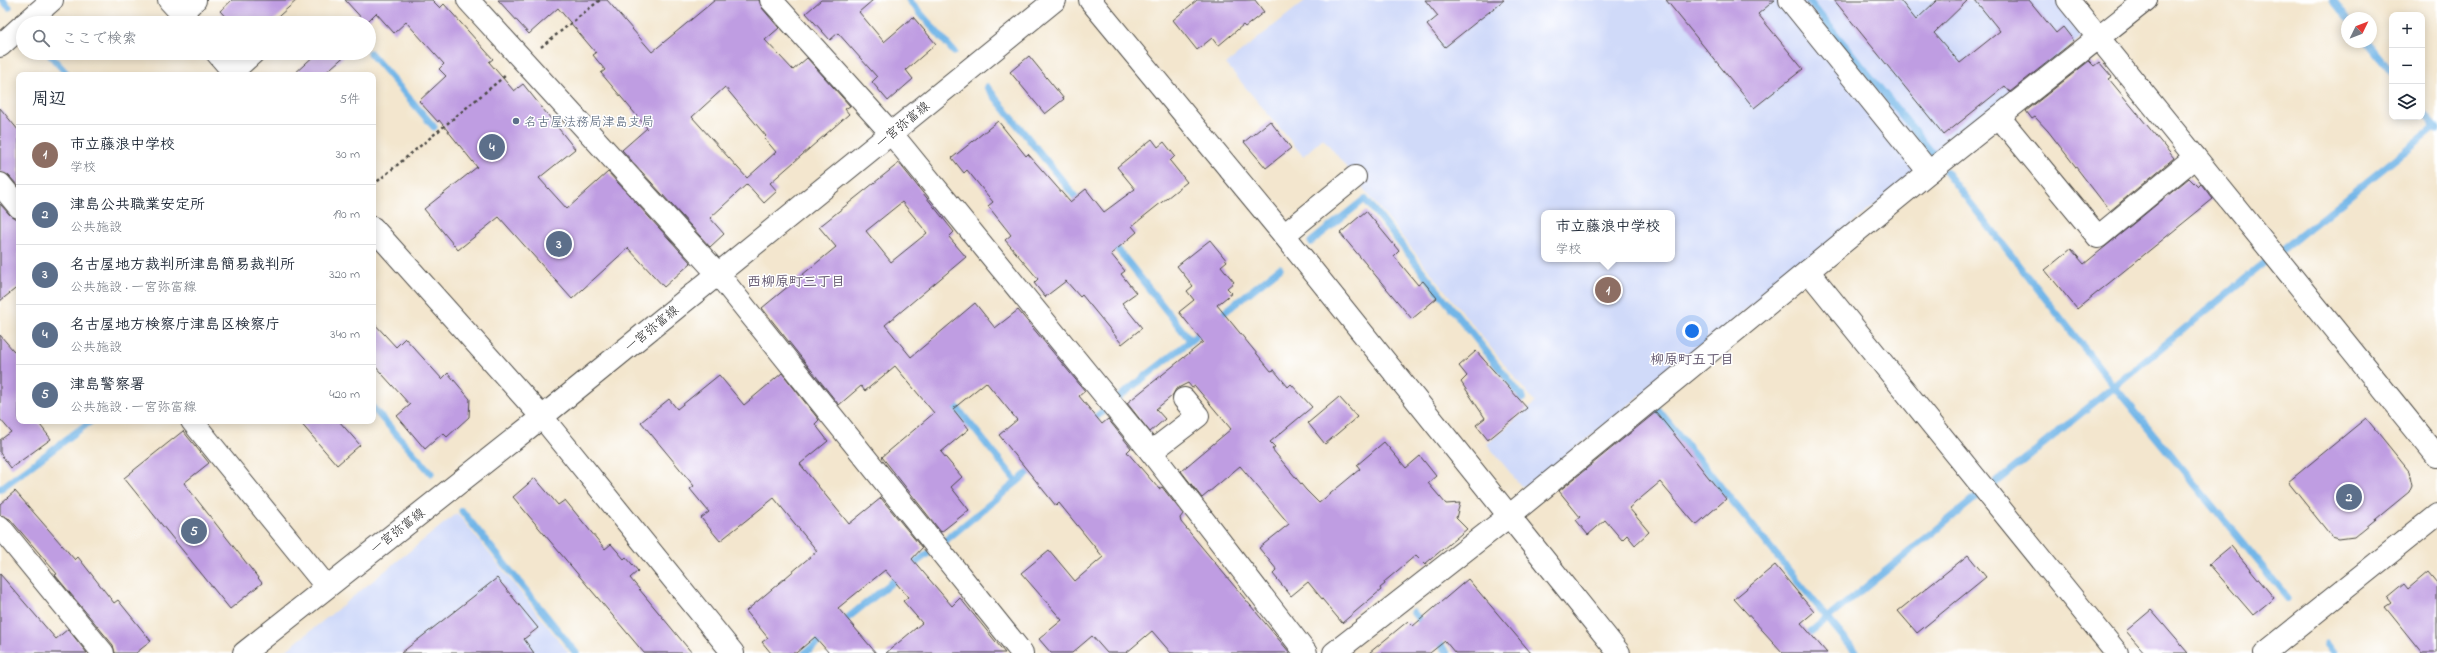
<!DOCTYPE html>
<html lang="ja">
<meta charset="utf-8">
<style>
:root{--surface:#fff;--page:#f2f2f3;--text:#1f2937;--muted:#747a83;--line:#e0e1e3;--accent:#2563eb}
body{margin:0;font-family:"Indie Flower","Klee One",sans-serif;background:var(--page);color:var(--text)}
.controls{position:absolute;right:12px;top:12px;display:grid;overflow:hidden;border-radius:8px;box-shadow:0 2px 10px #0003}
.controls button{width:36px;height:36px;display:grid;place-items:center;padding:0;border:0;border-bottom:1px solid var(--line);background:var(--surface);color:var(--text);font:20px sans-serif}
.compass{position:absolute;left:2341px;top:12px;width:36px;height:36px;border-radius:50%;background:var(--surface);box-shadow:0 2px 10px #0003;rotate:47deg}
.you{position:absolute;left:1692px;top:331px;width:14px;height:14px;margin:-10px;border:3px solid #fff;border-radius:50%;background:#1a73e8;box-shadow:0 0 0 6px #1a73e833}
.badge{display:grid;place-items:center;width:26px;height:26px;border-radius:50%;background:var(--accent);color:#fff;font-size:13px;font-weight:700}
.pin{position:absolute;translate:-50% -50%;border:2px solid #fff;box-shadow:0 1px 4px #0006}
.popup{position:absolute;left:1541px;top:210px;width:134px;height:52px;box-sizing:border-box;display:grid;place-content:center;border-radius:8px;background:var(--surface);filter:drop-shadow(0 1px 3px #0005);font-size:13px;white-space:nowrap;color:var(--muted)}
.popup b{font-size:15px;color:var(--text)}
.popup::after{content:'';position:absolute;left:50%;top:100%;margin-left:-8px;border:8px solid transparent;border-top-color:var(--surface)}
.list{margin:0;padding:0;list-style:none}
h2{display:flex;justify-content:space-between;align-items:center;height:52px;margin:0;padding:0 16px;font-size:17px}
h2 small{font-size:13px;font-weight:400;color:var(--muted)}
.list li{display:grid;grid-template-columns:26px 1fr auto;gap:12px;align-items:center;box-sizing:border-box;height:60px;padding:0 16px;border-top:1px solid var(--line)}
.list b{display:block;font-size:15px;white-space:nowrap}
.list p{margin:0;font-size:13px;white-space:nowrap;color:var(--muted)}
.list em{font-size:13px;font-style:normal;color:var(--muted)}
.icon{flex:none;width:22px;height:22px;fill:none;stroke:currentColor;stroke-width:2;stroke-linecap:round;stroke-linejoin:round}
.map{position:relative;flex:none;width:2437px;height:653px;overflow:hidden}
.search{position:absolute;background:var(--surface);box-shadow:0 2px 10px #0003;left:16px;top:16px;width:360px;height:44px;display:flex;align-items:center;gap:10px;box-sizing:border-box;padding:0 14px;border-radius:22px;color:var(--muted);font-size:15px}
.panel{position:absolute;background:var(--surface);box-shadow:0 2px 10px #0003;left:16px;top:72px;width:360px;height:352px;border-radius:8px}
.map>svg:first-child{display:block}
.built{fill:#d0daf9;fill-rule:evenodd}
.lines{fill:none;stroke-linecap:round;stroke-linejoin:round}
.stream{stroke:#72b6e8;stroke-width:7}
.building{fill:#bf9de2;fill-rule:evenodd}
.minor-casing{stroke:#494743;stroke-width:24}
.major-casing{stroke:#494743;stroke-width:24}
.path{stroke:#494743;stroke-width:2.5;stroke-dasharray:3 3;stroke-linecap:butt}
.minor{stroke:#fff;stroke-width:22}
.major{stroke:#fff;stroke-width:22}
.service-dot{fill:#5c6f8a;stroke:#fff;stroke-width:1.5}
.labels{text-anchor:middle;stroke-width:3;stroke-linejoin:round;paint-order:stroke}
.service-label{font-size:13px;fill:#4e5e75;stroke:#fff;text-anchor:start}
.street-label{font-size:13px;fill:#2b2b2b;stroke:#fff}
.neighbourhood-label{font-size:14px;font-weight:bold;fill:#5f536b;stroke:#fff}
</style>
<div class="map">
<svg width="2437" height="653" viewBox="0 0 2437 653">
<rect width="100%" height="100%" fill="#fff"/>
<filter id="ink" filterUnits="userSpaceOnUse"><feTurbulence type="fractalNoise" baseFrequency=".025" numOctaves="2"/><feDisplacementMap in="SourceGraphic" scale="8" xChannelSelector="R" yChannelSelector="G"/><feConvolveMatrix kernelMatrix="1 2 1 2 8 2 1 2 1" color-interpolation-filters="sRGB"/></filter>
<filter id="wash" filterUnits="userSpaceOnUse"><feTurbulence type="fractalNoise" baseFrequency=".012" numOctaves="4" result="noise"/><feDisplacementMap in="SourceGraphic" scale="16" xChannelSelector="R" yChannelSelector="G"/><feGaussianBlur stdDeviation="0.9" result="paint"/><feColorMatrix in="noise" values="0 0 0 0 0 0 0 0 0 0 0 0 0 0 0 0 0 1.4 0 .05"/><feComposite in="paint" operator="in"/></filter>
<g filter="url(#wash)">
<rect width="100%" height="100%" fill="#f3e6ce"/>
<!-- built -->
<g class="built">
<path d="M1306 0H2062L2083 26 2082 37 1529 486H1521L1487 444 1535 403 1323 138 1303 156 1226 64ZM1544 213H1672V259H1544Z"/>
<polygon points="457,513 569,653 283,653"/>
</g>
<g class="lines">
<!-- stream -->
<g class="stream">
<polyline points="2,0 9,7"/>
<polyline points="909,0 954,52"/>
<polyline points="1808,0 1934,155"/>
<polyline points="2333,0 2347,18"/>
<polyline points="2367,42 2392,73"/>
<polyline points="48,53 68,75"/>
<polyline points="370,53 434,127"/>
<polyline points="987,87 1081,204"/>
<polyline points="2422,111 2437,129"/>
<polyline points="1946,172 2114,386 2288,598"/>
<polyline points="1111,241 1190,340"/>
<polyline points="1311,242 1365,199 1523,398"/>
<polyline points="2282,250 2435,127"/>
<polyline points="1216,319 1280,268"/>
<polyline points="1118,398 1204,330"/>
<polyline points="950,399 1017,482"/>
<polyline points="1656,407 1856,653"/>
<polyline points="373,408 431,473"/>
<polyline points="1090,422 1102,412"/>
<polyline points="1991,487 2267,261"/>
<polyline points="0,489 91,421"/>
<polyline points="462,511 576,653"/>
<polyline points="946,540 1035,467"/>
<polyline points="908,569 927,554"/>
<polyline points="1413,612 1425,627"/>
<polyline points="840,624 900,576"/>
<polyline points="1435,638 1447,653"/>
<polyline points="1803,638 1979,495"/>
<polyline points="2326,644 2333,653"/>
<polyline points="805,653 826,636"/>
</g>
</g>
<g id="blocks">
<!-- building -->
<g class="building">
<polygon points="232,0 297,0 271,23 231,23 220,11"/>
<polygon points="345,0 432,0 440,8 444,4 493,59 489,62 514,91 523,84 575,149 539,178 567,209 608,172 691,263 664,287 628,248 572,299 499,217 458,250 424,209 477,167 439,120 438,122 419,101 446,76 439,69 444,64 406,22 394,33 376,13 366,23"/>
<path d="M498 0H607L652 52 715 0H759L762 8 779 28 765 40 793 70 807 58 850 106 845 109 849 114 770 183 777 191 764 203 747 184 710 218 724 234 710 247 622 150 647 128 601 73 605 70 593 55 596 53 558 8 529 34ZM725 87 766 136 764 138 776 152 747 178 692 117Z"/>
<polygon points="821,0 873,0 859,12 884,42 913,17 936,44 906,70 913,79 888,101 872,82 877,77 838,33 830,40 806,13"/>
<polygon points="1197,0 1255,0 1264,12 1245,27 1243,25 1218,46 1212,38 1197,50 1173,20"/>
<polygon points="1425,0 1504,0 1445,47 1427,25 1438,16"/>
<polygon points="1666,0 1775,0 1758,14 1803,69 1754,108"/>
<polygon points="1834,0 1900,0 1916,20 1937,0 1968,0 1934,33 1960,63 2000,31 1975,0 2029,0 2056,33 2063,27 2074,41 2010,92 2005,86 1944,135"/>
<polygon points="317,53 348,53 323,75 293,75"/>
<polygon points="1029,56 1064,99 1045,114 1010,72"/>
<polygon points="2089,61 2094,66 2099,62 2112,77 2109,79 2174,158 2110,211 2048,131 2035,117 2032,119 2026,111"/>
<polygon points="0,108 19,131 19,187 9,176 0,172"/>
<polygon points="998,121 1026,156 1028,154 1070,202 1086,189 1104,212 1135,189 1117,167 1152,139 1158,147 1164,142 1175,156 1170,161 1187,182 1132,226 1137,232 1111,254 1125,271 1121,274 1136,293 1122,303 1142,328 1122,344 1082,295 1080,297 1066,281 1045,297 1034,283 1038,279 1005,240 1011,235 988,206 993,202 967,170 964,173 952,158"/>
<polygon points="1270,121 1291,148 1266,168 1244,142"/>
<path d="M899 163 954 232 949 237 966 257 885 325 911 357 975 303 995 328 1018 310 1085 391 1079 396 1102 424 1108 419 1131 448 1127 452 1159 489 1162 487 1183 514 1180 518 1181 522 1290 653H1171L1152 631 1126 653H1107L1092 636 1072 653H1051L1039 639 1062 620 1021 573 1049 550 1075 581 1103 557 1059 503 1056 506 999 435 1017 420 986 382 953 409 969 429 941 452 962 477 951 487 969 510 941 532 882 457 934 413 895 366 865 391 861 386 839 405 762 308 836 247 819 227ZM902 202 927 233 891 262 866 231Z"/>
<polygon points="2189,178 2198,187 2201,184 2213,199 2077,309 2045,270 2071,249 2084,264"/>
<polygon points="0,204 10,215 19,219 19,286 0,301"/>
<polygon points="1366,211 1399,251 1394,256 1418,285 1423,281 1437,298 1412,319 1340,233"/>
<polygon points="1210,240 1227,261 1221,266 1234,282 1227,288 1232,293 1217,305 1271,371 1274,370 1288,387 1291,384 1312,407 1270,442 1275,447 1272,449 1306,490 1319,503 1360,469 1357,465 1384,442 1406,468 1420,456 1436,476 1428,483 1446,504 1460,503 1456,518 1467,529 1425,564 1416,555 1384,582 1385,584 1380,588 1381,590 1342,623 1308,582 1291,596 1273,574 1277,570 1259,548 1289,524 1240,466 1202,498 1181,471 1231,429 1195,386 1192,388 1188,383 1176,389 1172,396 1156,409 1165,419 1150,432 1127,403 1203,342 1179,312 1194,300 1187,291 1193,286 1177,266"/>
<polygon points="373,322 396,347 405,338 442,379 448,373 470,399 469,417 447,437 443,433 425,449 397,416 410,405 373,364"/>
<polygon points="0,335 19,357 19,421 37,421 51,439 11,468 0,453 0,440 11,432 0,419"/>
<polygon points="1476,351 1527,408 1488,440 1476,425 1485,418 1461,382 1467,376 1459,366"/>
<polygon points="782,373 819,420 815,424 828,441 800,464 849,524 881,498 922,548 912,559 952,606 960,598 1005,653 886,653 922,623 903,601 908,597 885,570 838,608 876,653 829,653 815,637 796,653 771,653 762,642 768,638 746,611 817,551 774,498 720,541 701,518 709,512 690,489 694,486 641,422 669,399 677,409 719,375 744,405"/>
<polygon points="1339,397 1357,417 1325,444 1308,423"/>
<polygon points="1656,412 1726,499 1696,525 1660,482 1629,508 1649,532 1635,545 1627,535 1622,540 1605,520 1588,535 1576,520 1580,517 1559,491"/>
<polygon points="2366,418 2409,471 2412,485 2409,492 2354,537 2339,539 2332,537 2288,482"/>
<polygon points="299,421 339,421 360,445 337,465"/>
<polygon points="183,431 209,463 184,483 262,583 230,609 124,478"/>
<polygon points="535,478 558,505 565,500 605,549 611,544 624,559 626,557 638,571 630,578 692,653 644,653 513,497"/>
<polygon points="15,491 75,560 78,557 114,603 118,600 151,641 136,653 115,653 113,645 55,575 57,574 10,519 0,515 0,504"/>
<polygon points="2231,546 2274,598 2253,615 2209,564"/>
<polygon points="1968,555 1986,577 1917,633 1898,611"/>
<polygon points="1775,565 1814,612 1801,623 1827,653 1783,653 1734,599"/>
<polygon points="2428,572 2437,583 2437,653 2422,653 2385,607 2391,603 2387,598 2404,584 2408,589"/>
<polygon points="0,574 56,639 68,629 87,653 0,653"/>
<polygon points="497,578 538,628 524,639 534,653 401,653"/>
<polygon points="1468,579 1531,653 1455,653 1445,641 1430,653 1369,653 1408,621 1413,626"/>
<polygon points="2151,610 2188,653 2145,653 2126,631"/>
</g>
</g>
</g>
<g filter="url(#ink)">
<use href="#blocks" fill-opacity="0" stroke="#494743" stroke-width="1"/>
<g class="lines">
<!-- minor casing -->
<g class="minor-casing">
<g id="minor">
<polyline points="169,0 190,23"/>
<polyline points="468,0 718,274 1022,653"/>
<polyline points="771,0 891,133 1151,452 1306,653"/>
<polyline points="1090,0 1284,235 1619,653"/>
<polyline points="1790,0 1929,172"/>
<polyline points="2068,0 2437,456"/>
<polyline points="181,13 195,0"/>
<polyline points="26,23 52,0"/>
<polyline points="0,46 23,25"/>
<polyline points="217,53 236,75"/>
<polyline points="233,71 253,53"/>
<polyline points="1999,117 2098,237 2195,157"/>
<polyline points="0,184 19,207"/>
<polyline points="373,228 542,417 733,653"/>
<polyline points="1284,235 1355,177"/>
<polyline points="1808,271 2117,653"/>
<polyline points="192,421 326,586"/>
<polyline points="1151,452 1198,416 1184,399"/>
<polyline points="0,527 103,653"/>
<polyline points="1334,653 1509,516 1929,172 2146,0"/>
<polyline points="2265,653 2437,515"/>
</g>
</g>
<!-- major casing -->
<g class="major-casing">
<polyline id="major" points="244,653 542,417 1055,0"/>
</g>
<!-- path -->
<g class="path">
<polyline points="541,47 600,0"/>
<polyline points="373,185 506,75"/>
</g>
<!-- minor -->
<use href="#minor" class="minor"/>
<!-- major -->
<use href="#major" class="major"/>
</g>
</g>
<!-- markers -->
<circle class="service-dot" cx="516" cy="121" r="4"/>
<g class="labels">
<!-- service labels -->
<g class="service-label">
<text x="524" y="126">名古屋法務局津島支局</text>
</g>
<!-- street labels -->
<g class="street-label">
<text transform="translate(902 124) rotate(-39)" y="5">一宮弥富線</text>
<text transform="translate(651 328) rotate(-39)" y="5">一宮弥富線</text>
<text transform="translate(397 530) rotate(-38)" y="5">一宮弥富線</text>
</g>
<!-- neighbourhood labels -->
<g class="neighbourhood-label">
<text x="796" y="286">西柳原町三丁目</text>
<text x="1692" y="364">柳原町五丁目</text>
</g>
</g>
</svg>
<div class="controls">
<button>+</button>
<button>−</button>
<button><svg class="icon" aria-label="layers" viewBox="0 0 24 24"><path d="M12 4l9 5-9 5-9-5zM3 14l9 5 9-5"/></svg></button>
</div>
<svg class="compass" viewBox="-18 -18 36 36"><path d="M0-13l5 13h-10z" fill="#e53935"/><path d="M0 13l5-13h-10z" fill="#747a83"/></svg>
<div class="you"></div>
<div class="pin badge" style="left:1608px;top:290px;background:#8d6e63">1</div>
<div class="popup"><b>市立藤浪中学校</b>学校</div>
<div class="pin badge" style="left:2349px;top:497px;background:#5c6f8a">2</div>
<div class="pin badge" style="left:559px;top:244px;background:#5c6f8a">3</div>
<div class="pin badge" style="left:492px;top:147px;background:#5c6f8a">4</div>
<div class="pin badge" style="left:194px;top:531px;background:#5c6f8a">5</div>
<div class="search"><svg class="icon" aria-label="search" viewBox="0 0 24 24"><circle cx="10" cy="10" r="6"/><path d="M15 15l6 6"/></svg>ここで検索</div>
<section class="panel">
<h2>周辺<small>5件</small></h2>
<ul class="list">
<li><span class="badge" style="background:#8d6e63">1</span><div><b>市立藤浪中学校</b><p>学校</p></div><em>30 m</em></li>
<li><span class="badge" style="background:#5c6f8a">2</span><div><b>津島公共職業安定所</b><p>公共施設</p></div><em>190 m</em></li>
<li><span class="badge" style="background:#5c6f8a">3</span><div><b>名古屋地方裁判所津島簡易裁判所</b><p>公共施設 · 一宮弥富線</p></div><em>320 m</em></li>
<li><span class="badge" style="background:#5c6f8a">4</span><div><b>名古屋地方検察庁津島区検察庁</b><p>公共施設</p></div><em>340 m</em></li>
<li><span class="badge" style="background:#5c6f8a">5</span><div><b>津島警察署</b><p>公共施設 · 一宮弥富線</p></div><em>420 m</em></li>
</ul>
</section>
</div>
